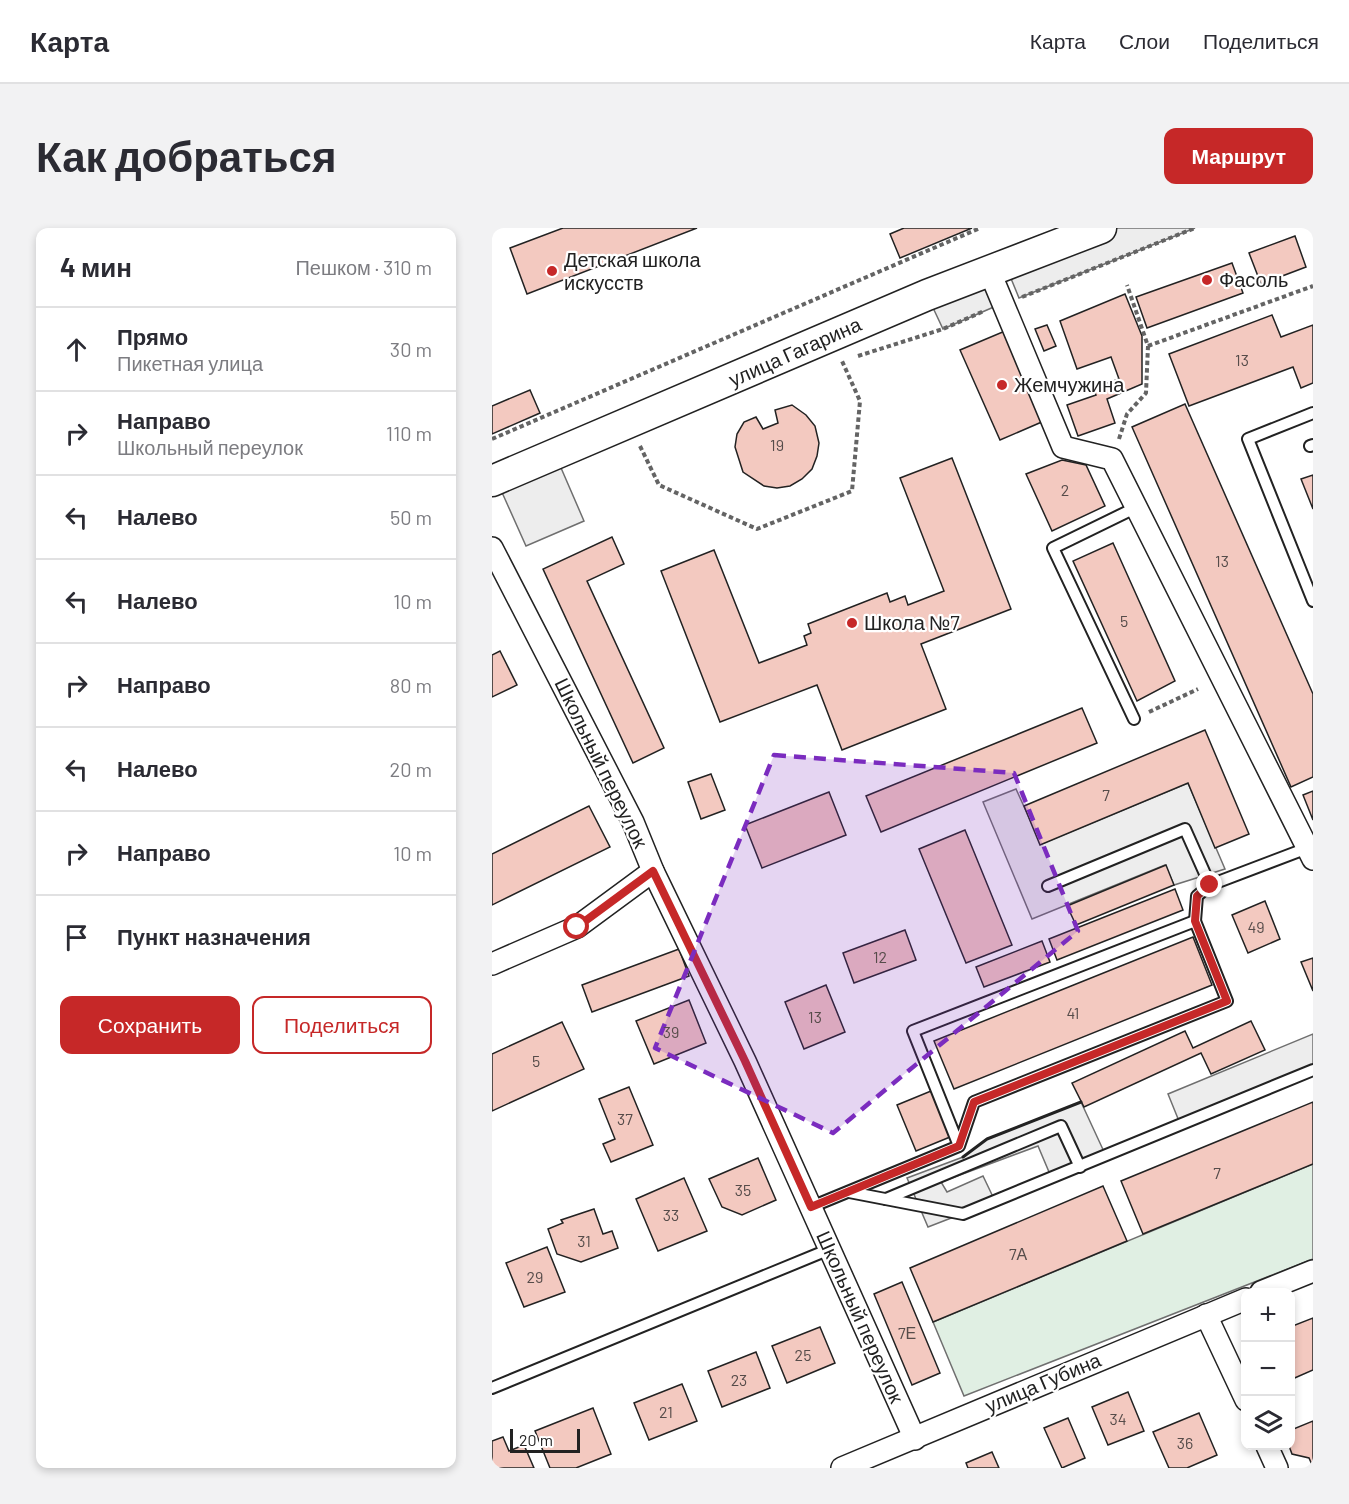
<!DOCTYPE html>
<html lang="ru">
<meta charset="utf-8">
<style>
:root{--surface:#fff;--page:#f2f2f3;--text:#2b2b33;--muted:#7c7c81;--line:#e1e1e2;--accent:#c62828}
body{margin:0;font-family:Barlow,sans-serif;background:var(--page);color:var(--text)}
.controls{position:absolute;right:18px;bottom:18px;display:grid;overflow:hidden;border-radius:12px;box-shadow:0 3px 9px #0003}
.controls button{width:54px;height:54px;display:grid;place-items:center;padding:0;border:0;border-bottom:2px solid var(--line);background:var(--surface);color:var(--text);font:30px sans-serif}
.scale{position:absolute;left:18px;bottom:15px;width:70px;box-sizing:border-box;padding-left:6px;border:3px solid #222;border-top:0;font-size:16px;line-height:21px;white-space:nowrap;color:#222;-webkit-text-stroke:4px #fff;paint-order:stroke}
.stop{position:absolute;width:18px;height:18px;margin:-14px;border:4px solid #c62828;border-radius:50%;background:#fff}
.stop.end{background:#c62828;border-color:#fff;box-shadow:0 2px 6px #0008}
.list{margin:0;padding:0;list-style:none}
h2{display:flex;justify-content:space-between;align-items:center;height:78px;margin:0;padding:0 24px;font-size:26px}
h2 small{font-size:20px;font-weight:400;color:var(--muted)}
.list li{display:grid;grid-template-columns:39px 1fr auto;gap:18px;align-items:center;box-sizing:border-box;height:84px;padding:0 24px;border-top:2px solid var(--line)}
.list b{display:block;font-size:22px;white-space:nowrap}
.list p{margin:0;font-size:20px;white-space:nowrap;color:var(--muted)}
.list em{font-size:20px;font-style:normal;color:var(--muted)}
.actions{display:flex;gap:12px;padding:18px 24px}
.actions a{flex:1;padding:14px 0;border:2px solid var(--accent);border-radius:12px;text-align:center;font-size:21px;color:var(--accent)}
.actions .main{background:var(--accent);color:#fff}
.icon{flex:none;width:33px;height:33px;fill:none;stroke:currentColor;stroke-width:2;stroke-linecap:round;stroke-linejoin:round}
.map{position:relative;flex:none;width:821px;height:1240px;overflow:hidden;border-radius:12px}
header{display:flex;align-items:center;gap:36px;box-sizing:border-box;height:84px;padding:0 30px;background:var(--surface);border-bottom:2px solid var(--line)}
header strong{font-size:28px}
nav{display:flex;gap:33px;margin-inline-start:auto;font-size:21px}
.intro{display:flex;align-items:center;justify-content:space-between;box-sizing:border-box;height:144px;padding:0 36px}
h1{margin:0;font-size:42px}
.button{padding:15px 27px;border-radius:12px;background:var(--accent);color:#fff;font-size:21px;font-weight:700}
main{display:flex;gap:36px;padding:0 36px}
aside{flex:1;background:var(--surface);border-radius:12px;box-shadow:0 3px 9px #0003}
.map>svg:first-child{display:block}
.green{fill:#e0efe3;stroke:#6f6f6f;stroke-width:1.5}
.parking{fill:#ededed;stroke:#6f6f6f;stroke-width:1.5}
.building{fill:#f3c9c0;stroke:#222;stroke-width:1.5}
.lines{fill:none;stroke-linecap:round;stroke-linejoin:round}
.lane-casing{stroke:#222;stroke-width:14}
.street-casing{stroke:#222;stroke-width:24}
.secondary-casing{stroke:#222;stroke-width:33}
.path{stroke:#646464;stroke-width:4;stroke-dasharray:4.5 3;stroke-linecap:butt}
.lane{stroke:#fff;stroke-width:10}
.street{stroke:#fff;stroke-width:21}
.secondary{stroke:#fff;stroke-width:30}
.wall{stroke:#222;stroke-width:3}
.route{stroke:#c62828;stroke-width:8}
.marked{fill:#7b2cbf;fill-opacity:0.2;stroke:#7b2cbf;stroke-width:4.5;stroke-dasharray:12 8;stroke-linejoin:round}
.poi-dot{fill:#c62828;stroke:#fff;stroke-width:2}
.labels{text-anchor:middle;stroke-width:4.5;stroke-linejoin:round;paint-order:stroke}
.number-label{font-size:16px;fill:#564c4a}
.poi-label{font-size:20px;fill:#222;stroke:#fff;text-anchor:start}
.street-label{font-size:20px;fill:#222;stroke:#fff}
</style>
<header>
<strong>Карта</strong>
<nav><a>Карта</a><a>Слои</a><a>Поделиться</a></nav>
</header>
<div class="intro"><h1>Как добраться</h1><a class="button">Маршрут</a></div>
<main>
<aside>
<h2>4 мин<small>Пешком · 310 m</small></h2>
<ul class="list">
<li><svg class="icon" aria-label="ahead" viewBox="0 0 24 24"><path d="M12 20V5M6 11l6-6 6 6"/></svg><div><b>Прямо</b><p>Пикетная улица</p></div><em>30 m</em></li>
<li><svg class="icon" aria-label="right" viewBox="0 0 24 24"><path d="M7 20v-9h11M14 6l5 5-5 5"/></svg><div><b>Направо</b><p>Школьный переулок</p></div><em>110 m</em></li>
<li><svg class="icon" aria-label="left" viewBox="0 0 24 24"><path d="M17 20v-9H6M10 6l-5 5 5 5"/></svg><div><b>Налево</b></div><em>50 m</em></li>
<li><svg class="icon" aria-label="left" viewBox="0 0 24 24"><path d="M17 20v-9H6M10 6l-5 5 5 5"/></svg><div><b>Налево</b></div><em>10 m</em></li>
<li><svg class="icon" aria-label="right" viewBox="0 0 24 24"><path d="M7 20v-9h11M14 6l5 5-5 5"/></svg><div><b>Направо</b></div><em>80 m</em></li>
<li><svg class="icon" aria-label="left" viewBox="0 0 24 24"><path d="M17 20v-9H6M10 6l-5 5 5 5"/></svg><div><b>Налево</b></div><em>20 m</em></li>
<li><svg class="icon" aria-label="right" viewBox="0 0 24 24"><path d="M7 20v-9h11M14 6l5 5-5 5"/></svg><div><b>Направо</b></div><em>10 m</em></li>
<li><svg class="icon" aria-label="arrive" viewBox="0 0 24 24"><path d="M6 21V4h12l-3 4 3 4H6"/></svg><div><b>Пункт назначения</b></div></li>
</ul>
<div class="actions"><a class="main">Сохранить</a><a>Поделиться</a></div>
</aside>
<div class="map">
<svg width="821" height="1240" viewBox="0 0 821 1240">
<rect width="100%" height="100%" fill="#fff"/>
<!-- green -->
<polygon class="green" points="821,936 821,1031 472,1168 441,1094"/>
<!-- parking -->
<g class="parking">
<polygon points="609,0 703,0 527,70 513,36"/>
<polygon points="497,42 511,75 451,101 435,67"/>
<polygon points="63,226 92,293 34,318 4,251"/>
<polygon points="696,555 733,641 682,657 673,637 540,691 491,574 524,561 549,616"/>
<polygon points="821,806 821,842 689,898 676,866"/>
<polygon points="589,874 614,928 560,951 546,918 449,954 455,964 491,948 503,973 436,999 415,950 471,929 495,911"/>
</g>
<!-- building -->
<g class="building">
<polygon points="71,0 205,0 35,66 18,20"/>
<polygon points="412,0 480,0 408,30 398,6"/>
<polygon points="803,8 814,39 769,56 757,25"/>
<polygon points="740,35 751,65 655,100 644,69"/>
<polygon points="633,66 650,108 650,156 615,171 623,195 586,208 575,177 604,167 601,160 627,151 619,129 585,141 568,93"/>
<polygon points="780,87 789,109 821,97 821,155 809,160 801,139 697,178 677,126"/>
<polygon points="555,97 564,118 552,123 543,101"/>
<polygon points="513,103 552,193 508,212 468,122"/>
<polygon points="38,162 48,185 0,206 0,178"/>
<polygon points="693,176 821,466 821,549 799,559 640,199"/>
<polygon points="300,177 314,187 323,198 327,215 325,228 320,241 310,251 298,258 285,260 272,258 251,244 243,219 245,206 252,194 264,189 271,201 286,195 283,182"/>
<polygon points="460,230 519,381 429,416 454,481 350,522 325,457 228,494 169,343 222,322 267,435 315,417 312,408 319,405 316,396 395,365 398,374 413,368 416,377 452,363 408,250"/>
<polygon points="570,232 594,237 613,278 560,303 534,246"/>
<polygon points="821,247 821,281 809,251"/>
<polygon points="120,309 132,336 95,353 172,520 141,535 51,341"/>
<polygon points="621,315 683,453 645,473 581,333"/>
<polygon points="8,423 25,457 0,469 0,427"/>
<polygon points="590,480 605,515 389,604 374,568"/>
<polygon points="713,502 757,606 723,620 696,555 548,617 532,578"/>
<polygon points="219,546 233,582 209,591 196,554"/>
<polygon points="821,563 821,592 811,567"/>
<polygon points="337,564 354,607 270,640 253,597"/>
<polygon points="97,578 118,619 0,677 0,626"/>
<polygon points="473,602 520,717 474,735 427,621"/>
<polygon points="674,637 682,657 584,697 575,678"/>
<polygon points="683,661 691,682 565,732 557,711"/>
<polygon points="773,673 788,711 756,725 740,687"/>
<polygon points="413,702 424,732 362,755 351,725"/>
<polygon points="701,709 720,757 462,861 442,813"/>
<polygon points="550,713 558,734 492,759 484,739"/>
<polygon points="187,721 197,748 100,784 90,757"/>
<polygon points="821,730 821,763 809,734"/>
<polygon points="334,757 353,804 312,821 293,774"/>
<polygon points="197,772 214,815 162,836 144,793"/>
<polygon points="759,793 773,822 719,846 709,825 592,879 580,855 693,803 701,820"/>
<polygon points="70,794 92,841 0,883 0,826"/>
<polygon points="137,859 161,917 119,934 111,916 123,911 107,871"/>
<polygon points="439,863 458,909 424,923 405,877"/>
<polygon points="821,874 821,936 651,1006 629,953"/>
<polygon points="266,930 284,972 250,987 230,979 217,951"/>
<polygon points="192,950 215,1003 166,1023 144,971"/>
<polygon points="611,958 635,1013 441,1094 418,1040"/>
<polygon points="102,981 111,1006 120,1003 126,1020 89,1034 65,1026 56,1001 71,995 69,992"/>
<polygon points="55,1019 73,1064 32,1079 14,1035"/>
<polygon points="410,1054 448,1145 420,1157 382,1066"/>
<polygon points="821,1090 821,1142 798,1152 798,1099"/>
<polygon points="328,1099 343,1135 295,1155 280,1118"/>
<polygon points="264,1124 278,1160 230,1179 216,1143"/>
<polygon points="190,1156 205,1193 157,1212 142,1175"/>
<polygon points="636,1164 652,1203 616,1217 600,1179"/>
<polygon points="101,1180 119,1226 84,1240 58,1240 43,1203"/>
<polygon points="707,1185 725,1227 695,1240 677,1240 661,1204"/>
<polygon points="576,1190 593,1230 570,1240 552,1200"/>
<polygon points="821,1193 821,1239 817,1230 800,1226 797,1218 799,1202"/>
<polygon points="11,1209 17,1223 32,1217 42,1240 0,1240 0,1213"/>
<polygon points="500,1224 507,1240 476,1240 474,1235"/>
</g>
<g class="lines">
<!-- lane casing -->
<g class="lane-casing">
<g id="lane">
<polyline points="821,185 756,211 821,373"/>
<polyline points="818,218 821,217"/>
<polyline points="642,491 561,320 645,279"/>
<polyline points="556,658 693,601 718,657 818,619"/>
<polyline points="703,693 705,668 718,657"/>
<polyline points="357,964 471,986 821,842"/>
<polyline points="394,971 569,898 588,939"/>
<polyline points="319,979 467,918 482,874 735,773 703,693 421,803 467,918"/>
<polyline points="0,1160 338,1021"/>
</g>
</g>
<!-- street casing -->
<g class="street-casing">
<g id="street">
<polyline points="497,42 571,219 620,231 821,631"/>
<polyline points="0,320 141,594 161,643 253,833 423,1211"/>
<polyline points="0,736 85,699 161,643"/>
<polyline points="769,1064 821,1043"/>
<polyline points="714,1087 754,1172"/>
<polyline points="775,1218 785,1240"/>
<polyline points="350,1240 754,1071"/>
</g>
</g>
<!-- secondary casing -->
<g class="secondary-casing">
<polyline id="secondary" points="0,253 435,67 609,0"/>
</g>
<!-- path -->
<g class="path">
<polyline points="530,69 703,0"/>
<polyline points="656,118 821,58"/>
<polyline points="366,128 451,101 492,83"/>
<polyline points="0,211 488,0"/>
<polyline points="627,211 635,186 654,165 656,118 635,57"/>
<polyline points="148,218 167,257 265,301 360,263 368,173 350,133"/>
<polyline points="657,484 706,461"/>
</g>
<!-- lane -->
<use href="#lane" class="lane"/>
<!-- street -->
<use href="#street" class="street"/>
<!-- secondary -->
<use href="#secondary" class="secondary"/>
<!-- wall -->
<polyline class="wall" points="471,929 495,911 589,874"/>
</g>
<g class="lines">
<!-- route -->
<polyline class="route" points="85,699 161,643 253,833 319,979 467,918 482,874 735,773 703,693 705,668 718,657"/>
</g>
<!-- marked area -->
<path class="marked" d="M282 527 522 545 586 703 341 905 163 820Z"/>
<!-- markers -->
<g class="poi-dot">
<circle cx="60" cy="43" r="6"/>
<circle cx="715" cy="52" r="6"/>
<circle cx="510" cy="157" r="6"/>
<circle cx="360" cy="395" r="6"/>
</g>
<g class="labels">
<!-- number labels -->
<g class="number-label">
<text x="750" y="138">13</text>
<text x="285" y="223">19</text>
<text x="573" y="268">2</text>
<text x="730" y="339">13</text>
<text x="632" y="399">5</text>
<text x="614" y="573">7</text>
<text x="764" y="705">49</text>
<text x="388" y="735">12</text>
<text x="581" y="791">41</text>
<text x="323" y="795">13</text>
<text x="179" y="810">39</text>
<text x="44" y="839">5</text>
<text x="133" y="897">37</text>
<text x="725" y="951">7</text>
<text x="251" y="968">35</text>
<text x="179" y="993">33</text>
<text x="92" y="1019">31</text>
<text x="526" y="1032">7А</text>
<text x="43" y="1055">29</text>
<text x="415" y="1111">7Е</text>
<text x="311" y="1133">25</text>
<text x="247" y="1158">23</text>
<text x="174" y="1190">21</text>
<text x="626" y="1197">34</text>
<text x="693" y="1221">36</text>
</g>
<!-- poi labels -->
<g class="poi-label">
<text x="72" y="39">Детская школа<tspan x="72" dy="23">искусств</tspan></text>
<text x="727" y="59">Фасоль</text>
<text x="522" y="164">Жемчужина</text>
<text x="372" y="402">Школа №7</text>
</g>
<!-- street labels -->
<g class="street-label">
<text transform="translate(303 124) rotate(-24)" y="7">улица Гагарина</text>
<text transform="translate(109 535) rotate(64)" y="7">Школьный переулок</text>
<text transform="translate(368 1089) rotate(66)" y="7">Школьный переулок</text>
<text transform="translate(551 1155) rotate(-23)" y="7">улица Губина</text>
</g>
</g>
</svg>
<div class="controls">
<button>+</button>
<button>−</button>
<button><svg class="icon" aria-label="layers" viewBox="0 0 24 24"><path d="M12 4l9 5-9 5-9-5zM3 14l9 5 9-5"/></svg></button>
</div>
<div class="scale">20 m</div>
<div class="stop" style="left:85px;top:699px"></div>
<div class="stop end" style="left:718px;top:657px"></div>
</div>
</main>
